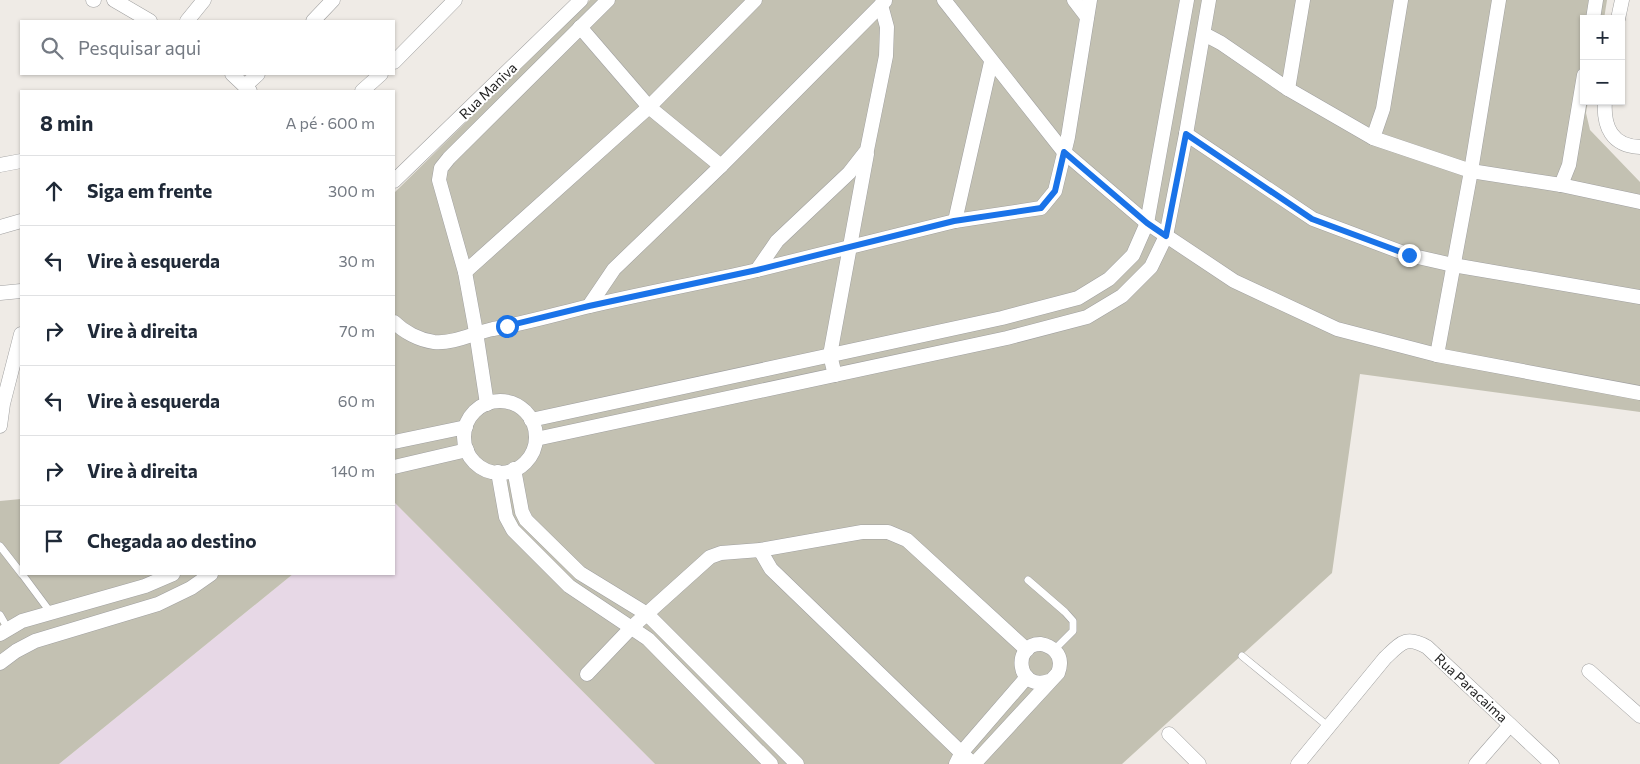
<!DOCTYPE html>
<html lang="pt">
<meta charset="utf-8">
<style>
:root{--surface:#fff;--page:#f6f6f7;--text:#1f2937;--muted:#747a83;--line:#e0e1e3}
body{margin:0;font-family:Commissioner,sans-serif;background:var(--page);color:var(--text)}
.controls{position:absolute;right:15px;top:15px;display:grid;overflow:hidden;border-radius:0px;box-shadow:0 1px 4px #0004}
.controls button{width:45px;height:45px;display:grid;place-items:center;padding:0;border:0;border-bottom:1px solid var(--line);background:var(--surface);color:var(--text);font:25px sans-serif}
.stop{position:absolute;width:15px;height:15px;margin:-11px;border:4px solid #1a73e8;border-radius:50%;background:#fff}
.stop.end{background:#1a73e8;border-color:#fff;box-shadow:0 1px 5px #0008}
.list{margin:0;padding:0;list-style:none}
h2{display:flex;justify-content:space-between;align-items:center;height:65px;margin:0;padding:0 20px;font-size:21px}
h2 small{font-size:16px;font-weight:400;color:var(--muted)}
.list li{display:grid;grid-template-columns:32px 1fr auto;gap:15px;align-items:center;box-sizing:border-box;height:70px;padding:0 20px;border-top:1px solid var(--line)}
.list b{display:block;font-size:19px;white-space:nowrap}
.list em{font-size:16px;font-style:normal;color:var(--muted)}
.icon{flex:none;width:28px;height:28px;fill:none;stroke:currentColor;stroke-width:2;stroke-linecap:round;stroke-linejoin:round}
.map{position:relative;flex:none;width:1640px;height:764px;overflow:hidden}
.search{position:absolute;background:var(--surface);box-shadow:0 1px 4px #0004;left:20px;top:20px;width:375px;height:55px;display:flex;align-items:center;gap:12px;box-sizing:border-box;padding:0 18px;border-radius:0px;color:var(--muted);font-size:19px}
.panel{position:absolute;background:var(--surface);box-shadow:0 1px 4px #0004;left:20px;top:90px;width:375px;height:485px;border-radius:0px}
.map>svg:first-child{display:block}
.industrial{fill:#e7d8e6}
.construction{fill:#c3c1b2}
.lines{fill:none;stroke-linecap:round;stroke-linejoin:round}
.lane-casing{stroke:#a0a0a0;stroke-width:8}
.street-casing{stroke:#a0a0a0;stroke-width:15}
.lane{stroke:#fff;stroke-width:7}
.street{stroke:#fff;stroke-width:14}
.route{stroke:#1a73e8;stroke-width:6}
.labels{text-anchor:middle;stroke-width:4;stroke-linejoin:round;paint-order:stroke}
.street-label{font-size:14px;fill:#1f1f1f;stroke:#fff}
</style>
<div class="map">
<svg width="1640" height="764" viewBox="0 0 1640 764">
<rect width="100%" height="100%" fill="#efebe6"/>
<!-- industrial -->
<polygon class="industrial" points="394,502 655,764 59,764 293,574 394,574"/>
<!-- construction -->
<g class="construction">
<polygon points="590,0 1607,0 1604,19 1584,19 1584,101 1588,101 1586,113 1590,130 1640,182 1640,412 1360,374 1332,573 1122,764 655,764 394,502 394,193"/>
<polygon points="21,499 21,574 293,574 59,764 0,764 0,501"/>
</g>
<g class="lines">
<!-- lane casing -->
<g class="lane-casing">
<g id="lane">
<polyline points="0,546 21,573"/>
<polyline points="22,574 51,613"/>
<polyline points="1028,580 1065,612 1073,621 1073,631 1054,650"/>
<polyline points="0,615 8,629"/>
<polyline points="1242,656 1329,727"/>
</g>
</g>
<!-- street casing -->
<g class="street-casing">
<g id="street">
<polyline points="93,0 94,0"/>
<polyline points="114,0 150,21"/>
<polyline points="944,0 1064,152 1147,223 1234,281 1337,329 1437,355 1640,393"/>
<polyline points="1074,0 1087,17"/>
<polyline points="1593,19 1596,0"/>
<polyline points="1618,19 1622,0"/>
<polyline points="187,21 204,0"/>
<polyline points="313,21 333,0"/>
<polyline points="580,27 649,107 721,166"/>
<polyline points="1204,34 1221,43 1288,89 1373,138 1471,171 1561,185 1640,202"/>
<polyline points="394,62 455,0"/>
<polyline points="232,74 250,91"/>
<polyline points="245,86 258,74"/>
<polyline points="1288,89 1303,0"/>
<polyline points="362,91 381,74"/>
<path d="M1605 101C1603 127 1612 146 1640 147"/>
<polyline points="1186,134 1313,219 1409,255 1453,265 1640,297"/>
<polyline points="1373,138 1383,109 1401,0"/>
<polyline points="0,165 21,161"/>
<polyline points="394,181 581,0"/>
<polyline points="1561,185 1569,165 1584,75"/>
<polyline points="955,221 991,62"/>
<polyline points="0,227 21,221"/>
<polyline points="757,270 955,221 1041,208 1055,191 1068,137 1090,0"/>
<polyline points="465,272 649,107 755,0"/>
<polyline points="0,293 21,291"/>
<polyline points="589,306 614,269 721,166 885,1"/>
<path d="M394 322C404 332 419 340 434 342 453 344 474 333 493 329 526 323 557 314 590 306 645 293 701 283 757 270L777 241 849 173 867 150 886 56 887 27 881 5"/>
<polyline points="1437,355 1471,171 1499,0"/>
<polyline points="835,375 830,355 867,154"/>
<circle cx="500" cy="437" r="36"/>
<polyline points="487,404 476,332 465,272 439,180 441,168 449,158 608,0"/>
<polyline points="531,420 1002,318 1078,298 1109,279 1133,255 1147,223 1187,0"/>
<polyline points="0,426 3,404 21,334"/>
<polyline points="536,439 1007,338 1087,317 1122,296 1151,267 1166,236 1186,134 1209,0"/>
<polyline points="394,442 466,427"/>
<polyline points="394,467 467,450"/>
<polyline points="514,469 522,512 526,520 580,573 647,614 797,764"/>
<polyline points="498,472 506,517 513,530 569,586 648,639 771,764"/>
<polyline points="760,550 771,569 973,764"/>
<polyline points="0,634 22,621 145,586 173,574"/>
<polyline points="0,663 16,651 35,641 158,604 191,588 211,574"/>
<polyline points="1589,671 1640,716"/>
<polyline points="587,674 631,628 710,557 721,553 760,550 862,532 888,532 907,540 1027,650"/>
<polyline points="1169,734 1199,764"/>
<polyline points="956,764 962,752 1027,677"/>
<path d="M974 764 1058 673C1061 665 1061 657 1055 651 1051 647 1046 645 1041 644 1012 643 1016 692 1049 681"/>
<path d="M1298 764 1385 658C1401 643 1406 635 1427 647L1552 764"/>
<polyline points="1476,764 1510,725"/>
</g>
</g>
<!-- lane -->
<use href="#lane" class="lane"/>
<!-- street -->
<use href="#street" class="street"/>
</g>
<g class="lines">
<!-- route -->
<polyline class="route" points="507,326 589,306 757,270 954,221 1041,208 1055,191 1064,152 1147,223 1166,236 1186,134 1312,219 1409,255"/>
</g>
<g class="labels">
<!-- street labels -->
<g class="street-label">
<text transform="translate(488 91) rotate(-44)" y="5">Rua Maniva</text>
<text transform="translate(1471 688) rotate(43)" y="5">Rua Paracaima</text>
</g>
</g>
</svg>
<div class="controls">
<button>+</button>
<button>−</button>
</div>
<div class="stop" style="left:507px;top:326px"></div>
<div class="stop end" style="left:1409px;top:255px"></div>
<div class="search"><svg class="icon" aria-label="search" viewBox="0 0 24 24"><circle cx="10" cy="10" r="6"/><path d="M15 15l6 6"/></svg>Pesquisar aqui</div>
<section class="panel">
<h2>8 min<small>A pé · 600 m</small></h2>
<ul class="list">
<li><svg class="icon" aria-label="ahead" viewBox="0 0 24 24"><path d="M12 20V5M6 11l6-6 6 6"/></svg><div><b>Siga em frente</b></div><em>300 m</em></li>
<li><svg class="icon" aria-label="left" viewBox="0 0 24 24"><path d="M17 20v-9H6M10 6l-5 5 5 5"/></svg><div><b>Vire à esquerda</b></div><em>30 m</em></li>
<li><svg class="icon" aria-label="right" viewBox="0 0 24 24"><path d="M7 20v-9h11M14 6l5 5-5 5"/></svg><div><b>Vire à direita</b></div><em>70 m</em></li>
<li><svg class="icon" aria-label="left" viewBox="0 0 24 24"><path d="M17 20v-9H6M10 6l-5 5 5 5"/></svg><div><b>Vire à esquerda</b></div><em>60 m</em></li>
<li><svg class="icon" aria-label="right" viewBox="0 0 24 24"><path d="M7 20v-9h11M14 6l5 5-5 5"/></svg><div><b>Vire à direita</b></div><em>140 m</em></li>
<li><svg class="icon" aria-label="arrive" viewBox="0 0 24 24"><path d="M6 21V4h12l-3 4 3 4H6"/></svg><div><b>Chegada ao destino</b></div></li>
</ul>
</section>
</div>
